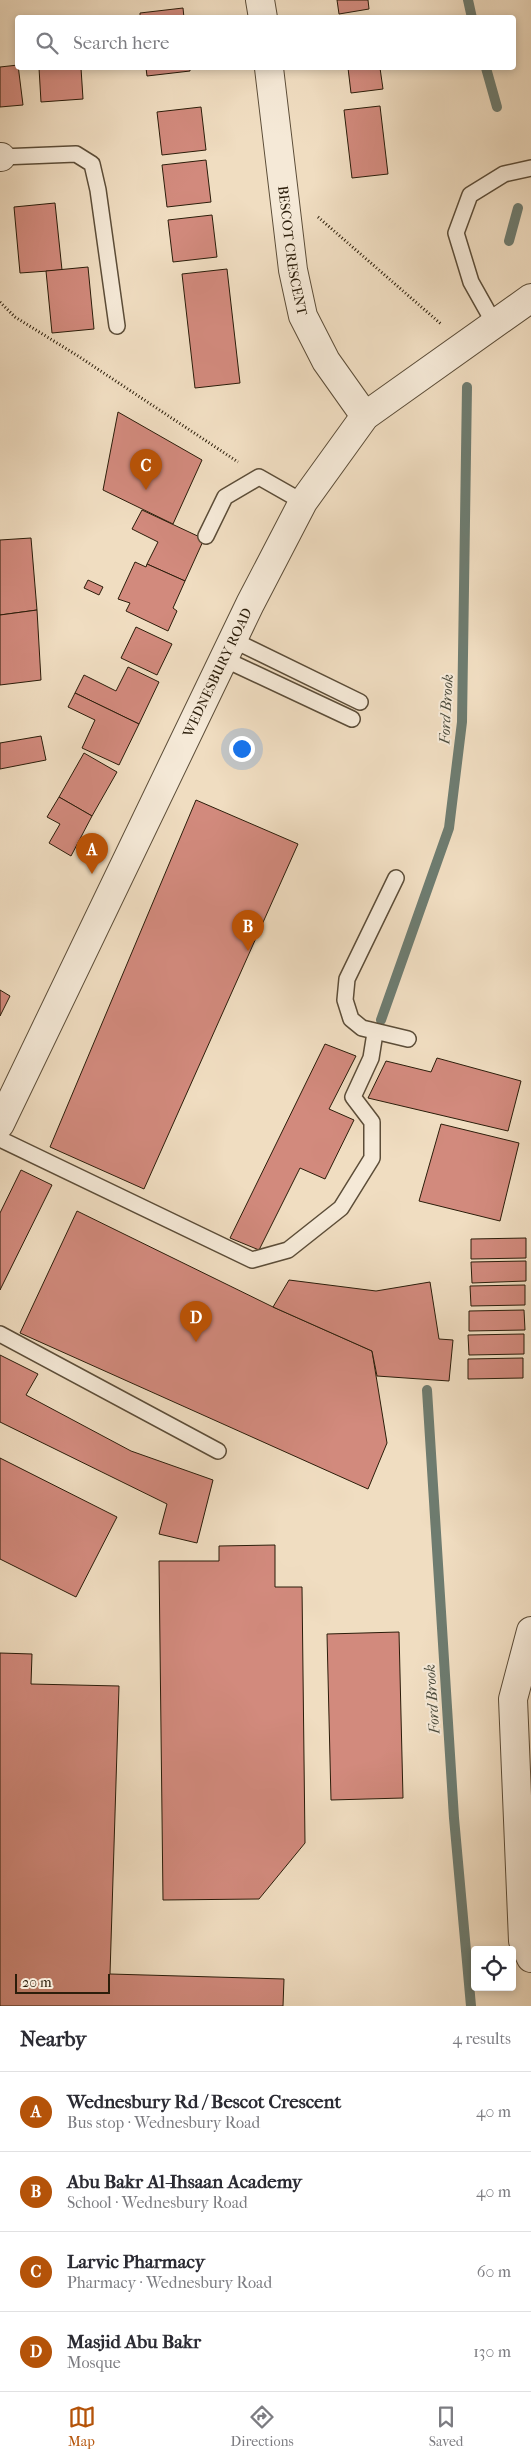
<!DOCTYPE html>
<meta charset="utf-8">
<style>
:root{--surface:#fff;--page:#f7f7f7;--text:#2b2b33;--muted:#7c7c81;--line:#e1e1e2;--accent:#b45309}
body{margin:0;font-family:"IM FELL French Canon",serif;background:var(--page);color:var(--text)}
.controls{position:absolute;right:15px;bottom:15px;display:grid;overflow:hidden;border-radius:5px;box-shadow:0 2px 8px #0003}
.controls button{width:45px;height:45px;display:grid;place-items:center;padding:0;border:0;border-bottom:1px solid var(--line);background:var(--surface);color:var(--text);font:25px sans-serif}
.scale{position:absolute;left:15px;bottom:12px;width:95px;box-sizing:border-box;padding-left:5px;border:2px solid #2b1d0a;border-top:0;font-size:14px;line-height:18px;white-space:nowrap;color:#2b1d0a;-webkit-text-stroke:4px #f5e9d7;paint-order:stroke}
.you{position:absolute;left:241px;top:748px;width:18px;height:18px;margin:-12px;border:4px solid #fff;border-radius:50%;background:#1a73e8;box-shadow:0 0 0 8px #1a73e833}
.badge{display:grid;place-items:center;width:32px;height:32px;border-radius:50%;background:var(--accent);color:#fff;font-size:16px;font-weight:700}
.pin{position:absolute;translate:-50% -41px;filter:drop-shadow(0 1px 2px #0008)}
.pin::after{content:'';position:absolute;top:26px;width:18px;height:15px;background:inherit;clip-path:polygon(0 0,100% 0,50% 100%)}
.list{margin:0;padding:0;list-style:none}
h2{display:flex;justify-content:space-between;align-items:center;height:65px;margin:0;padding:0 20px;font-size:21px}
h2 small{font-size:16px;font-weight:400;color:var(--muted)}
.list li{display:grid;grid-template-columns:32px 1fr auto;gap:15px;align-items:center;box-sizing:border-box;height:80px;padding:0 20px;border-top:1px solid var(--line)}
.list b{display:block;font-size:19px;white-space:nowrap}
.list p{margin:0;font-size:16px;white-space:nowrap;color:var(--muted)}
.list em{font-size:16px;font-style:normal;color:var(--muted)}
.icon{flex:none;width:28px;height:28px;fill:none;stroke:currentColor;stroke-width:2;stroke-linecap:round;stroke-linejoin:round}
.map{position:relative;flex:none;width:531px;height:2006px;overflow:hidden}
.search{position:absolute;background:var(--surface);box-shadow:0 2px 8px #0003;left:15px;right:15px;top:15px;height:55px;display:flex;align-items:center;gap:12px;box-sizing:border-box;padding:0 18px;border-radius:5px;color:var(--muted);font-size:19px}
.sheet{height:385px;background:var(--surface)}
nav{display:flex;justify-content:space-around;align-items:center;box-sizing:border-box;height:70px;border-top:1px solid var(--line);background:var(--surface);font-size:14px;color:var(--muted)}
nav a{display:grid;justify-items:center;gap:2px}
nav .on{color:var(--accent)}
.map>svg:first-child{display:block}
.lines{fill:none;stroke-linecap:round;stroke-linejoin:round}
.stream{stroke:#6e7c70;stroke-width:10}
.building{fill:#d28a7d;stroke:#2b1d0a}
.service-casing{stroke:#5c4d38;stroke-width:18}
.minor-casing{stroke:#5c4d38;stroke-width:30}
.tertiary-casing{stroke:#5c4d38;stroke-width:30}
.path{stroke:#2b1d0a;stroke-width:3;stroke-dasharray:1 2.5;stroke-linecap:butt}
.service{stroke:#f5e9d7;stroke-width:15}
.minor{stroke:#f5e9d7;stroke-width:28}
.tertiary{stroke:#f5e9d7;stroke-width:28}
.labels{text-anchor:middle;stroke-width:4;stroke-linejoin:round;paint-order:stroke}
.street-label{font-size:14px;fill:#2b1d0a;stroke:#f5e9d7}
.water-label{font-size:15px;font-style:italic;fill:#4c4c3d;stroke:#f5e9d7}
</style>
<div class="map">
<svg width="531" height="2006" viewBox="0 0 531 2006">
<rect width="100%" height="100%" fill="#f0ddc1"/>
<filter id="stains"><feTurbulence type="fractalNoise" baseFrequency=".004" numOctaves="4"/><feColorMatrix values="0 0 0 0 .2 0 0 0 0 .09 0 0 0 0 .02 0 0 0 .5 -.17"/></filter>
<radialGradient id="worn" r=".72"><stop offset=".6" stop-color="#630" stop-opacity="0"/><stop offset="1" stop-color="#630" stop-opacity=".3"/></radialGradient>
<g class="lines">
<!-- stream -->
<g class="stream">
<polyline points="468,0 472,18"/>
<polyline points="486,68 497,107"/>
<polyline points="509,241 518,208"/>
<polyline points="381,1020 449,828 462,722 467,387"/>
<polyline points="427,1390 454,1818 471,2006"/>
</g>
</g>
<!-- building -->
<g class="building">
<polygon points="337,0 368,0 369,9 339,14"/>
<polygon points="183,8 184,18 140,18 140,13"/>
<polygon points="18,65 23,105 0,107 0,67"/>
<polygon points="39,68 81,68 83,99 41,102"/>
<polygon points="146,68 190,68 190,71 147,76"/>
<polygon points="348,68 380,68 383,89 351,93"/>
<polygon points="380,106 388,174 352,178 344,110"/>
<polygon points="201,107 206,150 162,155 157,112"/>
<polygon points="206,160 211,202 167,207 162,165"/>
<polygon points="55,203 62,270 20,273 14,207"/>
<polygon points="212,215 217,257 173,262 168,220"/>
<polygon points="88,267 94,329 52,333 46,271"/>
<polygon points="227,269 240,383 195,388 182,274"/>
<polygon points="118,412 202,460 173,524 103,490"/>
<polygon points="142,510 204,539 185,581 147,564 158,542 132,529"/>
<polygon points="31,538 37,610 0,615 0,540"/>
<polygon points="135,562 146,567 147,564 185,581 173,608 177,611 168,631 126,611 130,603 118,599"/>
<polygon points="88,580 103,587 99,595 84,588"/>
<polygon points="37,610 41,680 0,685 0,615"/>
<polygon points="136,627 172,644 157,675 121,658"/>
<polygon points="128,667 159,682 139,724 75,693 84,675 116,691"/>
<polygon points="75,693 139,724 119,765 82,748 95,720 68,707"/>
<polygon points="41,736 46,760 0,769 0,743"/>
<polygon points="84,753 117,772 92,816 59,797"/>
<polygon points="59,797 92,816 71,856 49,843 60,824 47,817"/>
<polygon points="196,800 298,844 144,1189 50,1147"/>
<polygon points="0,990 10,996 0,1016"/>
<polygon points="325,1044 356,1056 329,1109 354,1120 325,1179 300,1168 259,1250 230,1238"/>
<polygon points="437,1058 521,1081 508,1131 368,1098 386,1061 431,1072"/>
<polygon points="441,1124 519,1143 500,1221 419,1201"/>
<polygon points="21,1170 52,1185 0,1290 0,1213"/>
<polygon points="77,1211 273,1307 372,1351 387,1443 368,1489 20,1333"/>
<polygon points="526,1238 526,1258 471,1259 471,1239"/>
<polygon points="526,1261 526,1281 472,1283 471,1262"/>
<polygon points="289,1280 376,1291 430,1282 439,1339 453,1340 449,1381 377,1376 372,1351 273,1307"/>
<polygon points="525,1285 525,1305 471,1306 470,1286"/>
<polygon points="524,1310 525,1330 469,1331 469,1311"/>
<polygon points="524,1334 524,1354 469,1355 468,1335"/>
<polygon points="0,1355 38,1374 26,1395 131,1451 213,1480 197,1543 159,1534 167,1504 0,1422"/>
<polygon points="523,1358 523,1378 468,1379 468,1359"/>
<polygon points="0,1458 117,1517 76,1597 0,1559"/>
<polygon points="275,1545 275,1587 302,1587 305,1843 259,1899 163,1900 159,1561 219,1561 219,1546"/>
<polygon points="399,1632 403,1798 331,1800 327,1634"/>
<polygon points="0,1653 32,1654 31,1684 119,1686 110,1974 284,1979 283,2006 0,2006"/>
</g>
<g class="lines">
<!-- service casing -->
<g class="service-casing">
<g id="service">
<polyline points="1,157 76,154 92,164 98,190 117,326"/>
<polyline points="494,323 471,282 456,233 470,195 504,174 531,168"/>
<polyline points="206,536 225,497 259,477 303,502"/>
<polyline points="233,640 360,702"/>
<polyline points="224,659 352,719"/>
<polyline points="396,878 347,979 345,1000 351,1019 362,1028 408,1039"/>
<polyline points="0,1139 252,1260 288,1250 341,1208 372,1158 372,1122 353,1097 371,1058 375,1033"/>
<polyline points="0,1334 218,1451"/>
</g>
</g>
<!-- minor casing -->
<g class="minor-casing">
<g id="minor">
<polyline points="260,0 263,18"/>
<path id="s1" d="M269 68 293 270 303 316 326 361 365 416"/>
<polyline points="0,157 1,157"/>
<polyline points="531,1631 513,1699 523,1941 531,1958"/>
</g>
</g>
<!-- tertiary casing -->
<g class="tertiary-casing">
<g id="tertiary">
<path id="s2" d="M0 1124 250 604 303 502 365 416 531 298"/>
</g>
</g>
<!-- path -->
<g class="path">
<polyline points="318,217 441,324"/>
<polyline points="0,302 15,317 78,356 238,462"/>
</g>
<!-- service -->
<use href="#service" class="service"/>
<!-- minor -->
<use href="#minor" class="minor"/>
<!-- tertiary -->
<use href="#tertiary" class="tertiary"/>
</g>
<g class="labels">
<!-- street labels -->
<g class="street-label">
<text dy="5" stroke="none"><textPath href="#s1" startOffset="184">BESCOT CRESCENT</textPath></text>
<text dy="5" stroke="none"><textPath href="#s2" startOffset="501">WEDNESBURY ROAD</textPath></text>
</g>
<!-- water labels -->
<g class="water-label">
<text transform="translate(446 709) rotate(-87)" y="5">Ford Brook</text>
<text transform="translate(432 1699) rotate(-94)" y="5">Ford Brook</text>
</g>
</g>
<rect width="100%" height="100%" filter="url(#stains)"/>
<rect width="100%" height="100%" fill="url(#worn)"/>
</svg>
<div class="controls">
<button><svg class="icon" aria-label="locate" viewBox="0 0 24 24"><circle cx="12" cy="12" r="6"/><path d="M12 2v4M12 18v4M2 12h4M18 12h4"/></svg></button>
</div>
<div class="scale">20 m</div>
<div class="you"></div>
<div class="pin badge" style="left:92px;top:874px">A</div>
<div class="pin badge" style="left:248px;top:951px">B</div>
<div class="pin badge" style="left:146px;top:490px">C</div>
<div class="pin badge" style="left:196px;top:1342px">D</div>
<div class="search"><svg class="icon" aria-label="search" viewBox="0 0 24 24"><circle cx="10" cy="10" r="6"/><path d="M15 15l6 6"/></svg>Search here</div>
</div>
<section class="sheet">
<h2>Nearby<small>4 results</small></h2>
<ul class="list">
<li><span class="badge">A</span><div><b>Wednesbury Rd / Bescot Crescent</b><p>Bus stop · Wednesbury Road</p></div><em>40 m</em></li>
<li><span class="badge">B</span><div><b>Abu Bakr Al-Ihsaan Academy</b><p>School · Wednesbury Road</p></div><em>40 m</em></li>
<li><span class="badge">C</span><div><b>Larvic Pharmacy</b><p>Pharmacy · Wednesbury Road</p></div><em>60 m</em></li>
<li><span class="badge">D</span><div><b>Masjid Abu Bakr</b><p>Mosque</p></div><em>130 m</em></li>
</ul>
</section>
<nav>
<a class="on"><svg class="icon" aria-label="map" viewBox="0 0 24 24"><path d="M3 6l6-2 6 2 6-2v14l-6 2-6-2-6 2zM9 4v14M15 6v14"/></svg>Map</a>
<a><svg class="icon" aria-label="directions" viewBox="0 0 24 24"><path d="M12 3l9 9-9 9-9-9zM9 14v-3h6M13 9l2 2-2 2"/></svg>Directions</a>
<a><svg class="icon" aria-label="saved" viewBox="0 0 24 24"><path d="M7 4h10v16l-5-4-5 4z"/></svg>Saved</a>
</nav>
